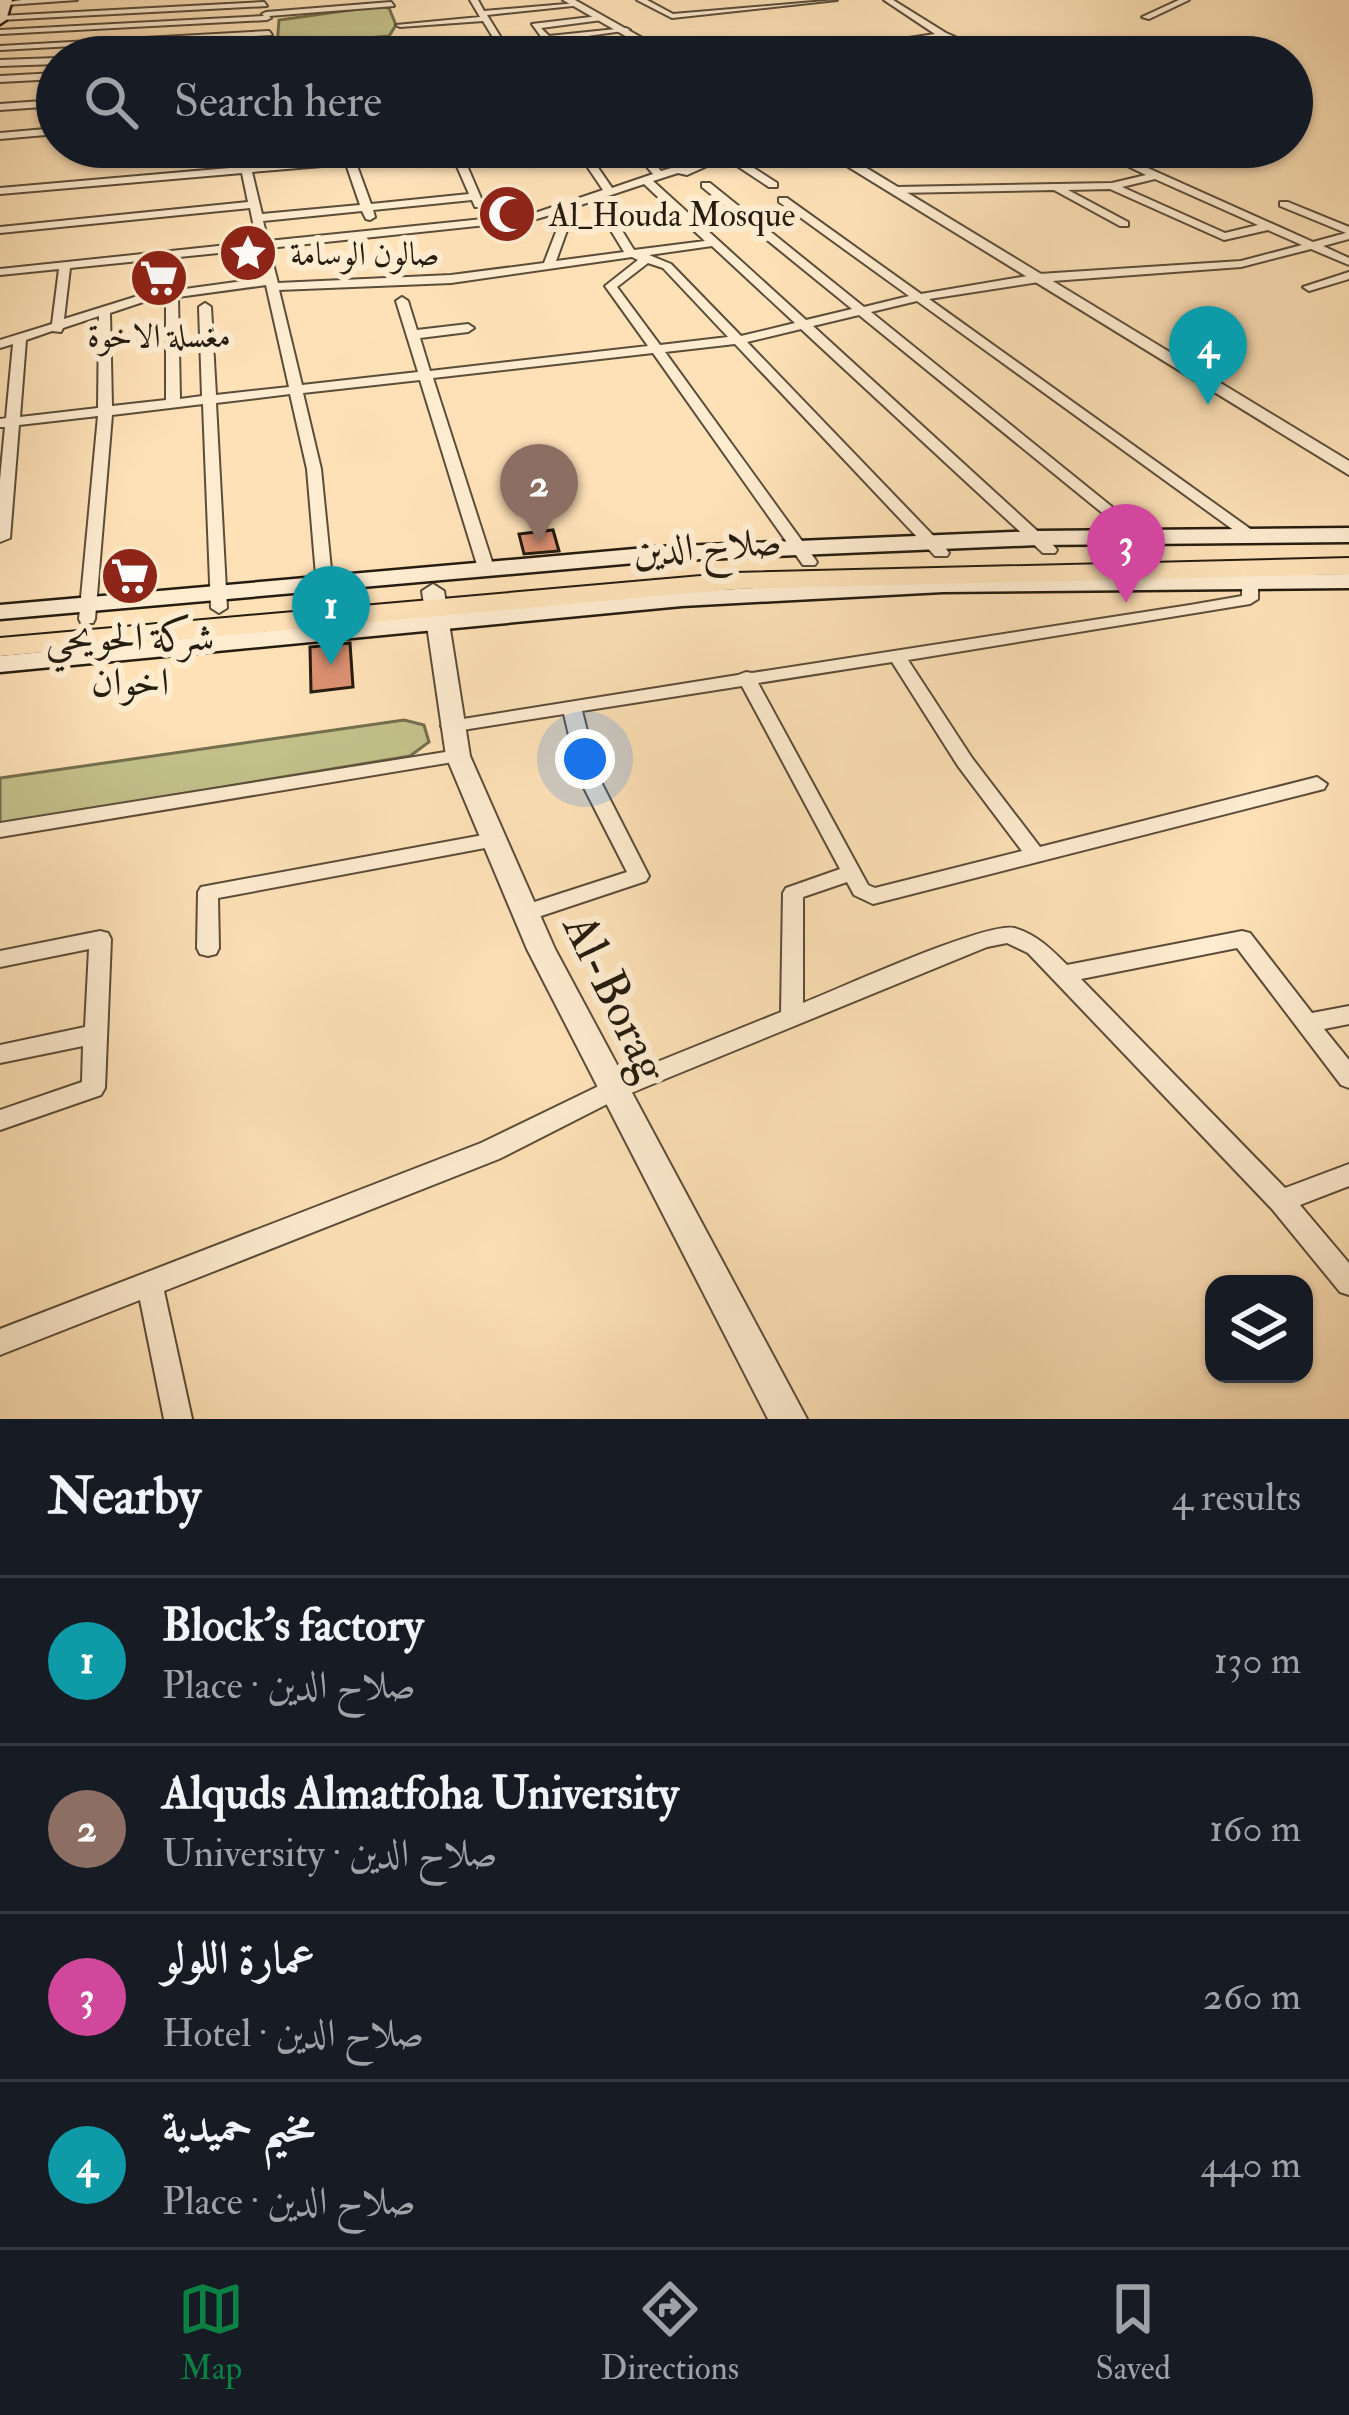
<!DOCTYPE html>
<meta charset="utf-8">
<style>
:root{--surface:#171b24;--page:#20242c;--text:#f1f3f6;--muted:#9ea1a6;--line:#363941;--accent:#0b8043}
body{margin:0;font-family:"IM FELL Double Pica",Amiri,serif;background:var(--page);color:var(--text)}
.controls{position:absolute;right:36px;bottom:36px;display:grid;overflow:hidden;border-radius:24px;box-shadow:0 3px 9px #0004}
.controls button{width:108px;height:108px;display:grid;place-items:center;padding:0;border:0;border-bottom:3px solid var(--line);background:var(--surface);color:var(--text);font:60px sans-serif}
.you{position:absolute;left:585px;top:759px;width:42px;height:42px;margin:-30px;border:9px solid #fff;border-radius:50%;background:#1a73e8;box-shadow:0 0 0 18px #1a73e833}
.badge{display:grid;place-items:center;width:78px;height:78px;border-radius:50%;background:var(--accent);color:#fff;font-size:39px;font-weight:700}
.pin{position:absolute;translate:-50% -99px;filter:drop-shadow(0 3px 6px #0008)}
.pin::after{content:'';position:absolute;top:63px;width:42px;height:36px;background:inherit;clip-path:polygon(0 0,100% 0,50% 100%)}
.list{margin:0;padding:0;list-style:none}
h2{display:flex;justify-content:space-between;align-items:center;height:156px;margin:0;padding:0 48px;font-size:51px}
h2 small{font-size:39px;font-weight:400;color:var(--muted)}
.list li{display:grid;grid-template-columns:78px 1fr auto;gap:36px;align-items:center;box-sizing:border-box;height:168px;padding:0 48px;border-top:3px solid var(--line)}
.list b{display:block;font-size:45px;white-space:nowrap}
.list p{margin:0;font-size:39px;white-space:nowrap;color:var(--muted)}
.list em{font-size:39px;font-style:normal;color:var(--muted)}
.icon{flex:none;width:66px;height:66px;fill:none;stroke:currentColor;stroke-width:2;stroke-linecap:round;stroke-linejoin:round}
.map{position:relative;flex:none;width:1349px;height:1419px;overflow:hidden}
.search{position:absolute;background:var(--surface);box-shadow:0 3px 9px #0004;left:36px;right:36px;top:36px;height:132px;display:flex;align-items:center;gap:30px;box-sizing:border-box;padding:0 42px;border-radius:66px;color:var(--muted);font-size:45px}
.sheet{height:828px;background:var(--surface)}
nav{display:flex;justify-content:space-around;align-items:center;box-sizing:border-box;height:168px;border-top:3px solid var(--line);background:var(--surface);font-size:33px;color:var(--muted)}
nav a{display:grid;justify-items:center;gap:6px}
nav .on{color:var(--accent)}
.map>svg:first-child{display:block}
.green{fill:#c4c28c;stroke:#746f4e;stroke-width:3}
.building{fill:#dc9172;stroke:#251c10;stroke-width:3}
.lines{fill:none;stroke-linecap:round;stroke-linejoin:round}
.minor-casing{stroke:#5b4d3a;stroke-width:4}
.tertiary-casing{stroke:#5b4d3a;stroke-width:4}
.secondary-casing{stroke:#251c10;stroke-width:5}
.trunk-casing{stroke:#251c10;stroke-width:4}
.minor{fill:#feecd0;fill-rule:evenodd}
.tertiary{fill:#feecd0;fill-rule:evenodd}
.secondary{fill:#feecd0;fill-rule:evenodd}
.trunk{fill:#fee1b7;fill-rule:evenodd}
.labels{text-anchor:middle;stroke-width:12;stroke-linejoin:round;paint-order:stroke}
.far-poi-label{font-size:33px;fill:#251c10;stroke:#feecd0;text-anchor:start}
.street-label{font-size:39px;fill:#251c10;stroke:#feecd0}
.poi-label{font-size:39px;fill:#251c10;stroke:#feecd0}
.near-street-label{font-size:48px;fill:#251c10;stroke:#feecd0}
</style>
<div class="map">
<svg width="1349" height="1419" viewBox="0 0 1349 1419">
<rect width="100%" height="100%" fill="#fee1b7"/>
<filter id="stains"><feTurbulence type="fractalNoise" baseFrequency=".00167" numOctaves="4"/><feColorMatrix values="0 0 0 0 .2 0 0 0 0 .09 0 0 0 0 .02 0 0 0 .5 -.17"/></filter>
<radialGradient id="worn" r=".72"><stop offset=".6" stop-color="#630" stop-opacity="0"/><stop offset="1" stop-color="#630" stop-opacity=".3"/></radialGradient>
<!-- green -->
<g class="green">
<polygon points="379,6 389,8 396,25 389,36 277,46 279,20"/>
<polygon points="404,720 424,725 429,742 410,756 0,824 0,778"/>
</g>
<!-- building -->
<g class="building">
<polygon points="553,530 559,551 524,554 519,534"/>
<polygon points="350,643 353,687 311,692 310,647"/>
</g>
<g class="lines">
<!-- minor casing -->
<g class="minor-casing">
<g id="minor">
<polygon points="22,0 77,0 6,5 2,3"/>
<polygon points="470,0 478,0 484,11 578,3 582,5 487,15 508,49 547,45 532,24 599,16 602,20 541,28 549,36 626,28 630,30 552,41 562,52 646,40 650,42 566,57 557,57 551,50 505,57 483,21 400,27 396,25 480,17"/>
<polygon points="637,0 647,0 673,14 837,0 672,18"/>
<polygon points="884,0 893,0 946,33 1001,57 990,57 942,38 805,57 783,57 935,34"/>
<polygon points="1179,0 1189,0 1149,19 1142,17"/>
<polygon points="264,2 267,6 0,20 0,16"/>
<polygon points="391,2 394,6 269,16 271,18 267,20 0,34 0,30 264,16 262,14 266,12"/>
<polygon points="269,31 272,35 0,50 0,46"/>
<polygon points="392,39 433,45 441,57 433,57 427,49 392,43 175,57 131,57"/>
<polygon points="57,58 57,64 0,66 0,60"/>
<polygon points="57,73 57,79 0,82 0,76"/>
<polygon points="57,100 57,106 0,110 0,104"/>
<polygon points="57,128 57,134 0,139 0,133"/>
<path d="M236 147H246L250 166 344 158 340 147H350L354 157 450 149 449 147H513L462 154 484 205 483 207H475L472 200 373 210 375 217 370 220 366 219 362 211 263 221 268 241 532 214 603 190 574 147H584L612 188 653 174 630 147H640L661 171 675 167 693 153 688 147H699L704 153 687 167 732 147H745L732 154 777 183V187H769L725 158 687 175 678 173 653 181 806 320 852 309 702 187V183H710L864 307 909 296 779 202V198H787L921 294 1039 274 1241 261 1302 245 1268 230 1224 240 1110 189 1068 190 1128 222V226H1120L1054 190 896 193 891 190 896 187 1112 183 1146 175 1088 147H1101L1313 242 1346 233 1280 206V202H1288L1349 227V239L1323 246 1349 258V265L1311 249 1241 267 1039 282 929 299 1256 533 1259 536 1256 539H1246L917 301 871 312 1148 536 1151 539 1148 542H1138L859 315 813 326 1055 547 1057 550 1055 553H1043L801 329 747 342 947 550 949 553 947 556H935L735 344 665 352 815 559 817 562 815 565H803L653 353 433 378 494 568 486 573 478 568 420 380 303 393 321 469 334 599 326 604 318 599 307 469 290 394 216 403 227 608 219 613 211 608 203 404 112 415 95 619 93 623H81L79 619 98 416 19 425 10 538 0 542V480L5 427H0V419L6 418 13 344 0 348V340L52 324 59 269 0 275V269L257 242 250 208 0 233V227L248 202 242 173 0 194V188L241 167ZM452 155 469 194 371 204 356 163ZM346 164 360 205 262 214 252 172ZM1155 179 1258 225 1225 233 1122 187ZM644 184 705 241 634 250 602 198ZM593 201 624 252 556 261 571 219 565 210ZM557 213 561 219 544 263 451 275 278 283 269 248 533 220ZM712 246 795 323 741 336 671 264 649 255ZM258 249 265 278 141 295 64 319 70 268ZM632 257 638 260 605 286 648 346 430 371 420 338 468 332 474 328 468 324 417 330 408 301 402 297 396 301 418 372 302 385 279 290 451 283ZM648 263 663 268 728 337 660 345 617 287ZM266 285 289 387 216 395 211 307 205 303 199 307 202 396 180 399 178 297ZM166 299V400L112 406 110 313 143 302ZM99 316 98 408 20 417 26 340 52 331 61 332 63 328Z"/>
<polygon points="1349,272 1349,279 1309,291 1303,287"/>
<path d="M1250 577 1258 582V599L1250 604 908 660 972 758 1040 847 1317 777 1327 784 1324 789 873 904 854 895 847 882 803 897V1003C839 989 985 922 1014 928 1036 934 1051 949 1067 965L1242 931 1250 933 1312 1013 1349 1006V1024L1324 1029 1349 1060V1088L1341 1085 1237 948 1081 979 1285 1188 1349 1164V1186L1300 1205 1349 1263V1295L1340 1292 1272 1209 1028 953 1007 943 987 947 621 1097 499 1159 164 1291 192 1419H164L140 1300 0 1355V1329L481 1143 605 1083 781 1012 783 893 786 888 840 869 742 686 582 711 599 778 649 876 646 881 526 921 519 919 516 913 519 907 627 872 579 778 564 714 450 732 441 726 444 722 738 675 746 672 752 673 1190 605 1242 596V582ZM892 662 958 766 1022 851 875 888 868 885 758 683Z"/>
<polygon points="458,750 465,752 467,756 465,760 0,837 0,823"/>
<polygon points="494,833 501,835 504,840 501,845 218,898 219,948 216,954 208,956 200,954 197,948 198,892 201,887"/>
<polygon points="100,931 108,933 111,939 105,1088 101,1095 0,1130 0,1110 82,1082 83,1046 0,1063 0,1045 85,1027 89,949 0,967 0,951"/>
</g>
</g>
<!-- tertiary casing -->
<g class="tertiary-casing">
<g id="tertiary">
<polygon points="563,0 575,0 676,57 662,57"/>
<polygon points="816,147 832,147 1349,461 1349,475"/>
<polygon points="433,584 444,591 470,756 555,949 807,1419 768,1419 527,949 446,756 422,591"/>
</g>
</g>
<!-- secondary casing -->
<g class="secondary-casing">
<g id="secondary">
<polygon points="12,0 6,20 0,24 0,0"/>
<polygon points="1349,528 1349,542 1037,545 657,561 0,619 0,605 657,547 1037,531"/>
<polygon points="1349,574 1349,588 943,592 682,606 0,672 0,656 682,592 943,578"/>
</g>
</g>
<!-- trunk casing -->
<g class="trunk-casing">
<polygon id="trunk" points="1349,558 1349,574 735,589 0,656 0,638 735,573"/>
</g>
<!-- minor -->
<use href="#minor" class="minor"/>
<!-- tertiary -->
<use href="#tertiary" class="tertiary"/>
<!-- secondary -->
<use href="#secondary" class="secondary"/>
<!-- trunk -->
<use href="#trunk" class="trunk"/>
</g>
<!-- icons -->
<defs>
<g id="mosque-disc" transform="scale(3)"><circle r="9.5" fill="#8f2418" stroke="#feecd0"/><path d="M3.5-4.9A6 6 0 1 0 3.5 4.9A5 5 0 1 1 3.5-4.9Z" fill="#fff"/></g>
<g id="sight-disc" transform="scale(3)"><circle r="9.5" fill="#8f2418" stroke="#feecd0"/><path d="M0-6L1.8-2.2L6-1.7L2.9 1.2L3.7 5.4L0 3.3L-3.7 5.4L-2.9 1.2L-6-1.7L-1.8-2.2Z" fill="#fff"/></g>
<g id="supermarket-disc" transform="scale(3)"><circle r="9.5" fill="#8f2418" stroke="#feecd0"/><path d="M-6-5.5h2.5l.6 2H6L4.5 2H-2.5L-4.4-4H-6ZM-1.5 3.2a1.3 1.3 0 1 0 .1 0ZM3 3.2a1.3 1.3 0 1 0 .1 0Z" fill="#fff"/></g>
</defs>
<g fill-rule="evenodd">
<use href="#mosque-disc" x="507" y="214"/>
<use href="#sight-disc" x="248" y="253"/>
<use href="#supermarket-disc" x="159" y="278"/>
<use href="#supermarket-disc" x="130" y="576"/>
</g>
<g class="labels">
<!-- far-poi labels -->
<g class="far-poi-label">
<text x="549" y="226">Al_Houda Mosque</text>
<text x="290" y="265">صالون الوسامة</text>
<text x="159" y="347" text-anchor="middle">مغسلة الاخوة</text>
</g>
<!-- street labels -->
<g class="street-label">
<text transform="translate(707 545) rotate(-4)" y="14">صلاح الدين</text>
</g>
<!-- poi labels -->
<g class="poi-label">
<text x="130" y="650">شركة الحويحي<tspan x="130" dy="45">اخوان</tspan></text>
</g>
<!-- near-street labels -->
<g class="near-street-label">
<text transform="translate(617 997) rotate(64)" y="17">Al-Borag</text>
</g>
</g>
<rect width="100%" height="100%" filter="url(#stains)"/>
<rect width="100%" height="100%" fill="url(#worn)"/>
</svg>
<div class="controls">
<button><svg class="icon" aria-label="layers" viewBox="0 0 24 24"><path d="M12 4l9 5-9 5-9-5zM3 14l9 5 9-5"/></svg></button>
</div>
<div class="you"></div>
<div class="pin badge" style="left:331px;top:665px;background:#0f9aa8">1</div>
<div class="pin badge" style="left:539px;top:543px;background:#8d6e63">2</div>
<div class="pin badge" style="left:1126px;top:603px;background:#d1479c">3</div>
<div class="pin badge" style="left:1208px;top:405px;background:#0f9aa8">4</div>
<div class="search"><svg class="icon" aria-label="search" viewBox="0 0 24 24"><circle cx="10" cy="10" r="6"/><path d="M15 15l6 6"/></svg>Search here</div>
</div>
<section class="sheet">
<h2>Nearby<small>4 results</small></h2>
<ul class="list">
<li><span class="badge" style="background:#0f9aa8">1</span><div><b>Block's factory</b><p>Place · صلاح الدين</p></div><em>130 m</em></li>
<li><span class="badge" style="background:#8d6e63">2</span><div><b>Alquds Almatfoha University</b><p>University · صلاح الدين</p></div><em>160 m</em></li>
<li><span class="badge" style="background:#d1479c">3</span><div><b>عمارة اللولو</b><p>Hotel · صلاح الدين</p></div><em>260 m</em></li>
<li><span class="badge" style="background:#0f9aa8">4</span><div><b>مخيم حميدية</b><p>Place · صلاح الدين</p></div><em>440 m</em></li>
</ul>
</section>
<nav>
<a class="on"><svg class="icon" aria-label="map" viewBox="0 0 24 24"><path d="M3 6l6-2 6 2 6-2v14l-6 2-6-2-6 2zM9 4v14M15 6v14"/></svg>Map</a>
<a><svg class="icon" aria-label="directions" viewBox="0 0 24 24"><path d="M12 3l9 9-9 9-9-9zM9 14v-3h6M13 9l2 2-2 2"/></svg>Directions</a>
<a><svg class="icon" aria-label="saved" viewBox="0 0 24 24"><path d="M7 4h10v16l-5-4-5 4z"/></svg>Saved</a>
</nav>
